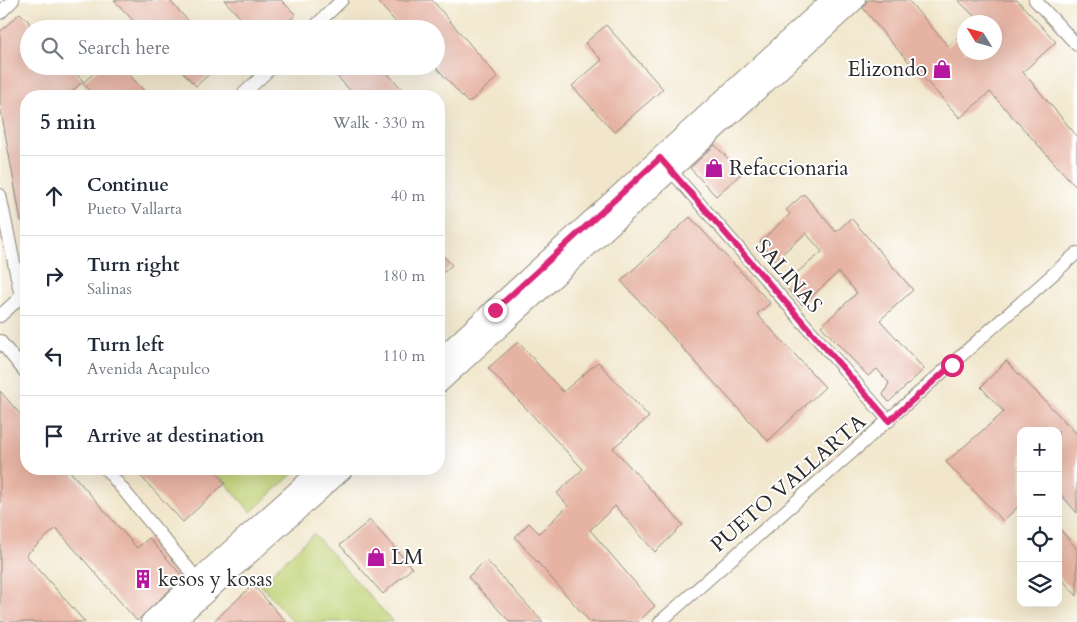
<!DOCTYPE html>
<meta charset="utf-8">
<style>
:root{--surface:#fff;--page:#f6f6f7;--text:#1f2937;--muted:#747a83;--line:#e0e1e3}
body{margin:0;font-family:Cardo,serif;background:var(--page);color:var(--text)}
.controls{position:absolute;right:15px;bottom:15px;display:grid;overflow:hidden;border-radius:10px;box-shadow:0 5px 20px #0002}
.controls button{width:45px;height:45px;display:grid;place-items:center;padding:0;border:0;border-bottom:1px solid var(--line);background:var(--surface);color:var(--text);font:25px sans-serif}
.compass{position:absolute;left:957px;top:15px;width:45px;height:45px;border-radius:50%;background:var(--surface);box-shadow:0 5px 20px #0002;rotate:307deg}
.stop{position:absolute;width:15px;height:15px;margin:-11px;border:4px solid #db2777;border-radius:50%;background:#fff}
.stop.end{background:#db2777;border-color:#fff;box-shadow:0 1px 5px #0008}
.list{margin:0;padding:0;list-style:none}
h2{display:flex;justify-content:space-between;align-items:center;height:65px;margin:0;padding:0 20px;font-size:21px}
h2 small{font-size:16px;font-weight:400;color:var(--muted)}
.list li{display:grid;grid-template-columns:32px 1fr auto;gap:15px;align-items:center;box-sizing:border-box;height:80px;padding:0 20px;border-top:1px solid var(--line)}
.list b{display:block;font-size:19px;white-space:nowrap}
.list p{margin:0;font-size:16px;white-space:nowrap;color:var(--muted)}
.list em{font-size:16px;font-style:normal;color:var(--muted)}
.icon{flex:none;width:28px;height:28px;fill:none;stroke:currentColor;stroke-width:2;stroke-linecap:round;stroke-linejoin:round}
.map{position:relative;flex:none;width:1077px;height:622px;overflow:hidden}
.search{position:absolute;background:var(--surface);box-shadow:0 5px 20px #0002;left:20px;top:20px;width:425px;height:55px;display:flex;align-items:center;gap:12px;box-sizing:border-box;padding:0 18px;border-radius:28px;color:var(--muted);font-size:19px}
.panel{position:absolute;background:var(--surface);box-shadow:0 5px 20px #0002;left:20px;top:90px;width:425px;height:385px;border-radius:20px}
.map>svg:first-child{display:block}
.green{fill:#c0d174;stroke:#767e50}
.building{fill:#e6b3a3}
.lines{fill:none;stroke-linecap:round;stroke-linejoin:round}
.minor-casing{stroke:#8e887b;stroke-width:14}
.primary-casing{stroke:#8e887b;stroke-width:22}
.minor{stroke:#fff;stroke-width:12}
.primary{stroke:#fff;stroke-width:20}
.route{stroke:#db2777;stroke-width:6}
.labels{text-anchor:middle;stroke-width:4;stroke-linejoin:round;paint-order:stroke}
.poi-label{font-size:21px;fill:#2b2b2b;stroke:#fff;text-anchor:start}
.street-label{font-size:21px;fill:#2b2b2b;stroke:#fff}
</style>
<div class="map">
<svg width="1077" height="622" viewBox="0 0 1077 622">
<rect width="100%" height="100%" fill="#fff"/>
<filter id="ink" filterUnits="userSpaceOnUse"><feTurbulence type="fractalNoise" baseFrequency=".02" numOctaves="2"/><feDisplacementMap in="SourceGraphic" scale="10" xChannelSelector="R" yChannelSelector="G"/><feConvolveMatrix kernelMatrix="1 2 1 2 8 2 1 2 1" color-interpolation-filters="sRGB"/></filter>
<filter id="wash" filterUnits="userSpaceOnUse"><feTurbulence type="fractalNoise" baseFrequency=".0096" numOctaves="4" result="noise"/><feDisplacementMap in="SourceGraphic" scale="20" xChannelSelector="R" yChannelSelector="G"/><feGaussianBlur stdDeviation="1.12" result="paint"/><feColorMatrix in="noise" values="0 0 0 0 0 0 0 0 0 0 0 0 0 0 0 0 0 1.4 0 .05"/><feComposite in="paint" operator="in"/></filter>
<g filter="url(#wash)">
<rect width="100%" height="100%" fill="#f1e6cb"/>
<!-- green -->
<g class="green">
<polygon points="213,469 298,469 251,512"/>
<polygon points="313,534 314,534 393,622 293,622 260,584"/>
</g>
<g id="blocks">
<!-- building -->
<g class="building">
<polygon points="114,0 169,0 196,29 141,29"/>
<polygon points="224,0 281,0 296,15 279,29 251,29"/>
<polygon points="376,0 432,0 498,77 468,103 436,67 436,29 402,29"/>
<polygon points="867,0 908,0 948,46 964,32 964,52 994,52 994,22 980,22 958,0 1017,0 1056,42 1023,72 1077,136 1077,188 990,92 960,118 889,40 863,8"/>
<polygon points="20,13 29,22 29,66 69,66 83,81 67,96 26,96 26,220 21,221 0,105 0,32"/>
<polygon points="606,25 663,89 614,132 572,86 602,60 585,43"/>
<polygon points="101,66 121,66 149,96 95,96 83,83"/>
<polygon points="177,66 218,66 196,86"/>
<polygon points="328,66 381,66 408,96 355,96"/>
<polygon points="715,145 742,173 716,196 690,168"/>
<polygon points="804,194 836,232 851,218 913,290 880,320 924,369 889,402 883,395 889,383 877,369 868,376 821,326 857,293 839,272 802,305 783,284 822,252 806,233 775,260 760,242 790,214 786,210"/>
<polygon points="690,217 770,303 757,314 825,387 768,441 621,281"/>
<polygon points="439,252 452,265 439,276"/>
<polygon points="518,342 563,392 598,362 649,417 613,448 683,525 655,552 615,506 590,530 655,606 638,622 590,622 515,537 529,523 539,533 568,506 557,493 583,469 488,368"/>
<polygon points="1006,361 1077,434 1077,513 1058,491 1058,431 1021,431 1021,504 1003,521 946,462 1004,412 981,387"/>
<polygon points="0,391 26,421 26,469 68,469 137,548 149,538 183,577 137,621 56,528 26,555 85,622 0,622"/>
<polygon points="134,469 213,469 225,483 183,522"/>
<polygon points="370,520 412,568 383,594 340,545"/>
<polygon points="1058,527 1077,549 1077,596 1058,575"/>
<polygon points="486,560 543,622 510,622 468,577"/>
<polygon points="253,585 286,622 213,622"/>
</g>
</g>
</g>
<g filter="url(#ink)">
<use href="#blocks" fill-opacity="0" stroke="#8e887b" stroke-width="1"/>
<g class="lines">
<!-- minor casing -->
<g class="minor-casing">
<g id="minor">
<polyline points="1035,0 1077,45"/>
<polyline points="0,13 13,0"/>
<polyline points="312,29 342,0"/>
<polyline points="241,96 273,66"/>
<polyline points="667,166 889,421"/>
<polyline points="0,195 21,297"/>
<polyline points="0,316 26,292"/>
<polyline points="0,341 26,373"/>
<polyline points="106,469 198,580"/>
<polyline points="660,622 1077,253"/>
</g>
</g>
<!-- primary casing -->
<g class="primary-casing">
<g id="primary">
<polyline points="439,360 832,0"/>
<polyline points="439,383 855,0"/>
<polyline points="151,622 322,469"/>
<polyline points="173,622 343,469"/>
</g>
</g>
<!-- minor -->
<use href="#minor" class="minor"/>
<!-- primary -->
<use href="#primary" class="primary"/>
</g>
</g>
<g class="lines" filter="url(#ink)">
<!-- route -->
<polyline class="route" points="495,310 660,158 889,421 952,365"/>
</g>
<!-- icons -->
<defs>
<g id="shop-bare" transform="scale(1.5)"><path d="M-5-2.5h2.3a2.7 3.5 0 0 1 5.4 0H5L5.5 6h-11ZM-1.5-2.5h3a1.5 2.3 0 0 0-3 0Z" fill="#b5179e" stroke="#fff" stroke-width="2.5" paint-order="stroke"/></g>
<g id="building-bare" transform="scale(1.5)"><path d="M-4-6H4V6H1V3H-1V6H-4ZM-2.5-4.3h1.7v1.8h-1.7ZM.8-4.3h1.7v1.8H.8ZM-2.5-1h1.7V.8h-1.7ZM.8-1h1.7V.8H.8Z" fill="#b5179e" stroke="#fff" stroke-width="2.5" paint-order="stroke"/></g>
</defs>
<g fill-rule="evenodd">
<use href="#shop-bare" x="942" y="69"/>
<use href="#shop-bare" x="714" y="168"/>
<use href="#shop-bare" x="376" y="557"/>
<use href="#building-bare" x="143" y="579"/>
</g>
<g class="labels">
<!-- poi labels -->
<g class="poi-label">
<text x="927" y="76" text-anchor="end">Elizondo</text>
<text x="729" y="175">Refaccionaria</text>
<text x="391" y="564">LM</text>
<text x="158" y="586">kesos y kosas</text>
</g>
<!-- street labels -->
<g class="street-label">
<text transform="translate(789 276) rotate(49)" y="7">SALINAS</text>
<text transform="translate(788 483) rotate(-41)" y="7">PUETO VALLARTA</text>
</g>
</g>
</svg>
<div class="controls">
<button>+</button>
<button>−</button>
<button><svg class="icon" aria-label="locate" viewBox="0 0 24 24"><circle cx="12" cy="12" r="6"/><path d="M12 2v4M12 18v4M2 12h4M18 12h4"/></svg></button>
<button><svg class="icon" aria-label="layers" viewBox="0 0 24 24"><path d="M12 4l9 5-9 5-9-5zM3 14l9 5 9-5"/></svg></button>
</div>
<svg class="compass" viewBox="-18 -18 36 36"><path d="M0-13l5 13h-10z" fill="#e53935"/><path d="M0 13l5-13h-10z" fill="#747a83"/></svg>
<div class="stop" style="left:952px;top:365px"></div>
<div class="stop end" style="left:495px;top:310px"></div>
<div class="search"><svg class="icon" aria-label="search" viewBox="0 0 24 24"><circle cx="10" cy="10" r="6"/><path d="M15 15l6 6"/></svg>Search here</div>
<section class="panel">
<h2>5 min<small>Walk · 330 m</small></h2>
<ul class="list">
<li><svg class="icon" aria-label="ahead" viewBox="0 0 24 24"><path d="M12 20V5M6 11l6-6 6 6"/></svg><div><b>Continue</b><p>Pueto Vallarta</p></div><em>40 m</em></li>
<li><svg class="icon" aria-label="right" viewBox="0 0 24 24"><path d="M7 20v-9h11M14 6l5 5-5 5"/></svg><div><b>Turn right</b><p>Salinas</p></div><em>180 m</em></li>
<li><svg class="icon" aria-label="left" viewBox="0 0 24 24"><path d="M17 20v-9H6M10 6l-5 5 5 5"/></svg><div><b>Turn left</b><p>Avenida Acapulco</p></div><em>110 m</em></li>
<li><svg class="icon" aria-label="arrive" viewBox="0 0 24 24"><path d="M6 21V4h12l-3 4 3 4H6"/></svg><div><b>Arrive at destination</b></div></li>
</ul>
</section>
</div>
